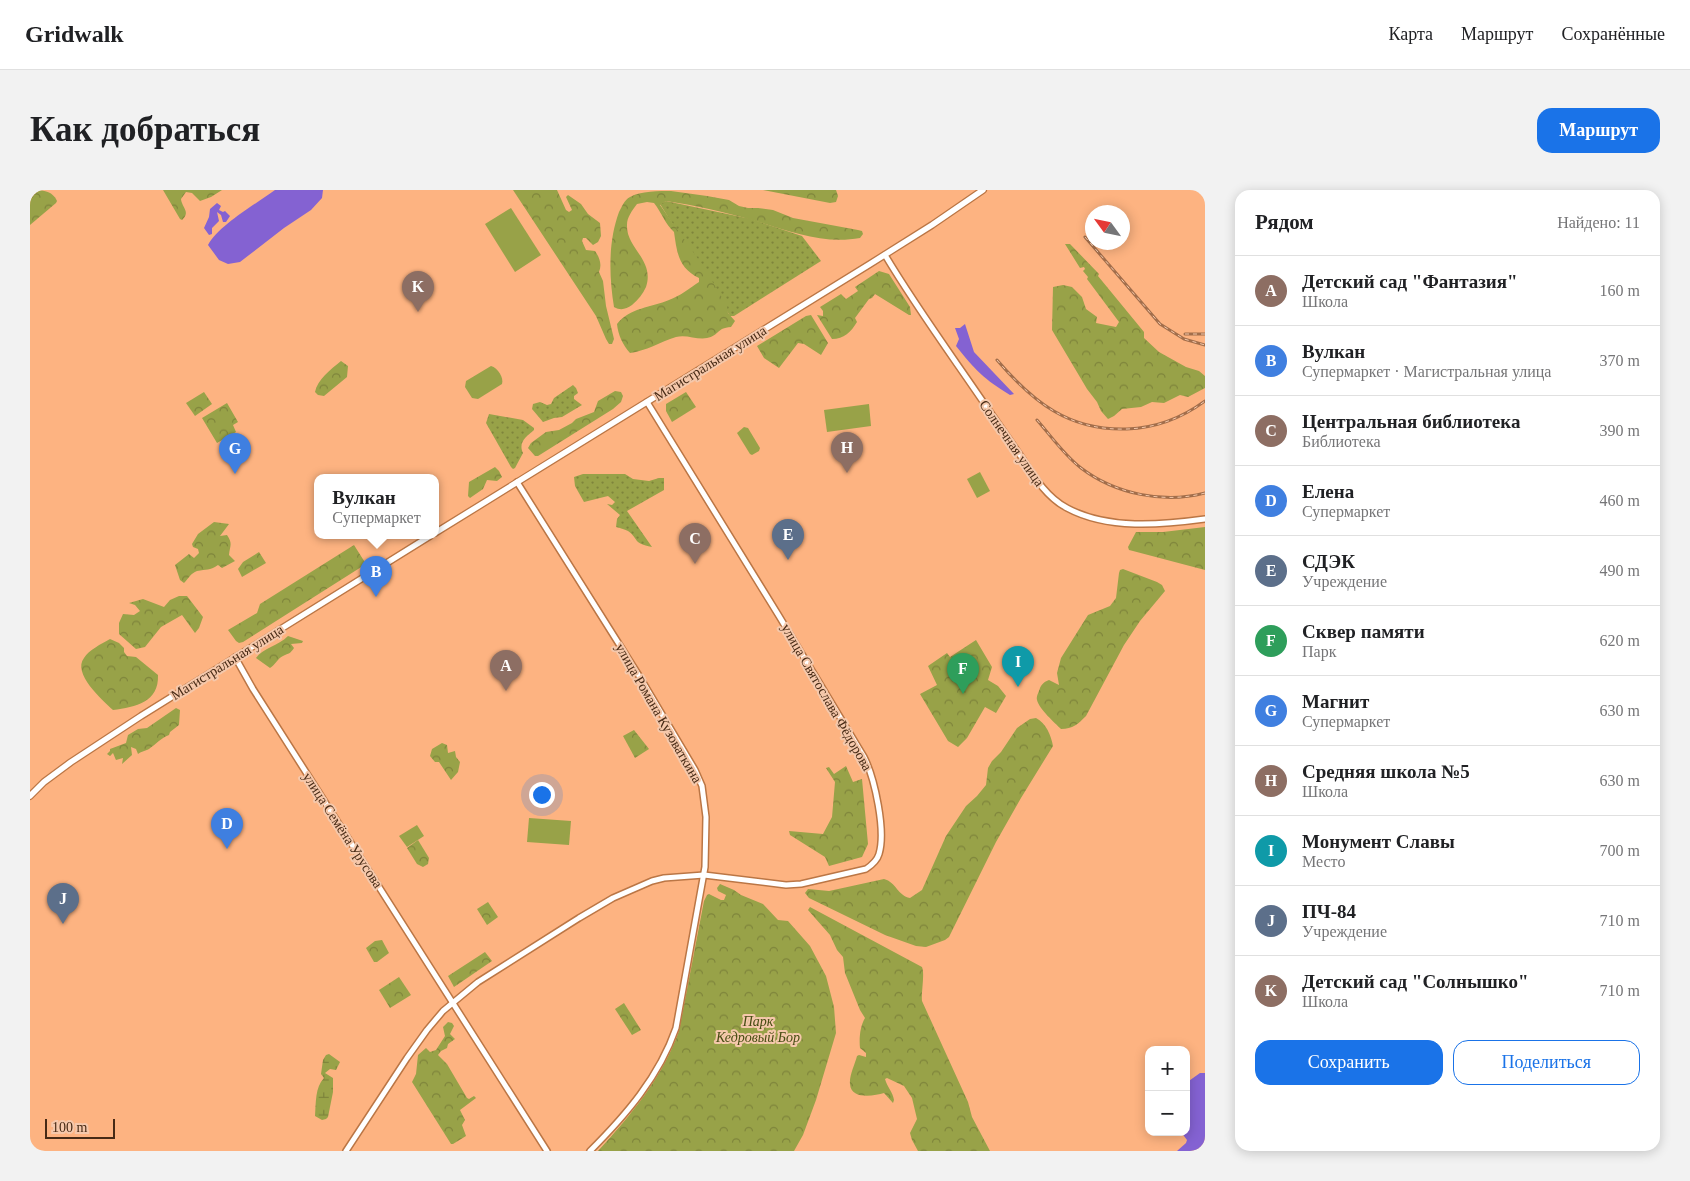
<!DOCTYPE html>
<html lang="ru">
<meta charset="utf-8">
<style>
:root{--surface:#fff;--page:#f2f2f2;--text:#202124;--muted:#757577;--line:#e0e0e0;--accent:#1a73e8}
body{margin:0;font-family:Georgia,serif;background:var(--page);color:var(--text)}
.controls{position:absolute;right:15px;bottom:15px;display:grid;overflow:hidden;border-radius:10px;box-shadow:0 2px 12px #0003}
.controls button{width:45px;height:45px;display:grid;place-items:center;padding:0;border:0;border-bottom:1px solid var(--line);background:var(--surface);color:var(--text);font:25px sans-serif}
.compass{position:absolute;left:1055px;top:15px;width:45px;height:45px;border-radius:50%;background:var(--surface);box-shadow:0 2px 12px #0003;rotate:303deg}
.scale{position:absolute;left:15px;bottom:12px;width:70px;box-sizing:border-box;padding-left:5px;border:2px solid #472a15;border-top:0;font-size:14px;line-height:18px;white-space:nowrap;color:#472a15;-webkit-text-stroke:4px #f5c8ab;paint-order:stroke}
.you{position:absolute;left:511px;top:604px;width:18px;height:18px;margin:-12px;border:4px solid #fff;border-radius:50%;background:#1a73e8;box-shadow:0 0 0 8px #1a73e833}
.badge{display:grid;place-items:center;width:32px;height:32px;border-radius:50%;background:var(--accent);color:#fff;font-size:16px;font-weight:700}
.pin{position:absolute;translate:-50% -41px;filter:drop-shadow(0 1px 2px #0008)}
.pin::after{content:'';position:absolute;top:26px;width:18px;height:15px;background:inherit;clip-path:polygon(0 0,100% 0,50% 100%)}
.popup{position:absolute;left:284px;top:284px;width:125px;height:65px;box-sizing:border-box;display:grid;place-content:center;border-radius:10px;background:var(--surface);filter:drop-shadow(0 1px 4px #0005);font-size:16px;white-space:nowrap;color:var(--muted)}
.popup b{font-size:19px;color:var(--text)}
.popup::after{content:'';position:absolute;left:50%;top:100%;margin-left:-10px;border:10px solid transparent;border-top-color:var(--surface)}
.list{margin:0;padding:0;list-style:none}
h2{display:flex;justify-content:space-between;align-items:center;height:65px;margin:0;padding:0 20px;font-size:21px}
h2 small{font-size:16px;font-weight:400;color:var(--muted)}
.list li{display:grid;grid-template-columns:32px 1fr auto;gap:15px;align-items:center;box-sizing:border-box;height:70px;padding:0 20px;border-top:1px solid var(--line)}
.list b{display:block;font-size:19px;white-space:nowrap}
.list p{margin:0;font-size:16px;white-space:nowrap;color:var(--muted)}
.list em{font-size:16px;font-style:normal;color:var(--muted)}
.actions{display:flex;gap:10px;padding:15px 20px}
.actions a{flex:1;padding:11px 0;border:1px solid var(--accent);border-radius:15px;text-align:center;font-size:18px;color:var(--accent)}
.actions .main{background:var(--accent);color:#fff}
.map{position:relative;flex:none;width:1175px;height:961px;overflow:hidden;border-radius:15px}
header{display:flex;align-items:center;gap:30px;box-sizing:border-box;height:70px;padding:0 25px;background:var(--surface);border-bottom:1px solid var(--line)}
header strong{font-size:24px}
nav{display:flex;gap:28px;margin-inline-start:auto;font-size:18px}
.intro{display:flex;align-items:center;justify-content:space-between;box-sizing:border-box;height:120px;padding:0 30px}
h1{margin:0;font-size:35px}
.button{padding:12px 22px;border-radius:15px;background:var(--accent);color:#fff;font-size:18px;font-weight:700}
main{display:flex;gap:30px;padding:0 30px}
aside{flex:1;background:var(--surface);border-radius:15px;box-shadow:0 2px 12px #0003}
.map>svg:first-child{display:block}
.grass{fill:url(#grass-dots)}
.forest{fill:url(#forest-crowns)}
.wetland{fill:url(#wetland-marsh)}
.pitch{fill:#98a248}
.water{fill:#8462d2}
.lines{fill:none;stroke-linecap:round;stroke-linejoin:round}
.tertiary-casing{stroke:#bb7645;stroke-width:8}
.secondary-casing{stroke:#bb7645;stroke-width:8}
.tertiary{stroke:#fff;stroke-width:5}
.secondary{stroke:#fff;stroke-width:5.5}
.rail-casing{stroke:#a26e4b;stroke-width:3}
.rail{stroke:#f5c8ab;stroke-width:1;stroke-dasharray:4;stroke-linecap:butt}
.labels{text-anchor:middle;stroke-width:4;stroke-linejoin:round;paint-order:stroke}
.street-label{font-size:14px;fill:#472a15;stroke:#f5c8ab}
.park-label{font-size:14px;font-style:italic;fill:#464c12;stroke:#f5c8ab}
</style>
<header>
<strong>Gridwalk</strong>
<nav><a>Карта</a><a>Маршрут</a><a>Сохранённые</a></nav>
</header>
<div class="intro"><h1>Как добраться</h1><a class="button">Маршрут</a></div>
<main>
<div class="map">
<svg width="1175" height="961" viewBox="0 0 1175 961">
<defs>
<pattern id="grass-dots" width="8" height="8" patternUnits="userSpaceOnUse" patternTransform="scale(1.25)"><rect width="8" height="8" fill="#98a248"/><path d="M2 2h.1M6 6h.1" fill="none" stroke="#7e843b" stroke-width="1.8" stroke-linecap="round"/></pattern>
<pattern id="forest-crowns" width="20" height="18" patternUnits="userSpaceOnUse" patternTransform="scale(1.25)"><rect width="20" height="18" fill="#98a248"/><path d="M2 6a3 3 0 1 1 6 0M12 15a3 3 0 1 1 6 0" fill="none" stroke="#7e843b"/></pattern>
<pattern id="wetland-marsh" width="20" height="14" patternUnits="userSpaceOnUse" patternTransform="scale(1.25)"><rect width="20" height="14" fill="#98a248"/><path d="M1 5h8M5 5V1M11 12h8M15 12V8" fill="none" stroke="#7e843b"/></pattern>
</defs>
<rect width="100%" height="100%" fill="#fdb381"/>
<!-- grass -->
<g class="grass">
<polygon points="636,11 721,29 772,46 791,71 704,126 700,126 630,14"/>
<polygon points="543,195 546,198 548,203 544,206 544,209 552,215 532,227 524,228 513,232 502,219 503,214 510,212 517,215 521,214 524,208"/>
<path d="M459 224 493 230 504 238V240C496 247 488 252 493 263L485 278 483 279 481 277 456 233Z"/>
<path d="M553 284H595L603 289 619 291 629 288H634V300L597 321 622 357C602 353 610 350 598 341 594 339 590 338 586 337L587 329 590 325 577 314 582 315 585 312 578 306 554 312 545 296 544 287Z"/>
</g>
<!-- forest -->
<g class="forest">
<path d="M0 0C12 0 22 0 27 11L26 13 0 35Z"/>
<path d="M133 0H192L181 7 170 11 162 3 156 2 151 9C152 18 161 22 152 30L150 29Z"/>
<path d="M483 0H527L536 20 539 22 542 20 536 7 538 5 551 14 558 24 570 33 571 46 568 52 563 55 556 48H553L552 51 556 60 565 61C570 68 572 75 569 82L573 91 576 116 584 149 582 154H579L576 149 566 126Z"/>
<polygon points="733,0 806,0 808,6 806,12 800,13"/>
<path d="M641 1 677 6 699 10 709 16 718 18H728L743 20 763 28 828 40 832 41 833 44 830 48C792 55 757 40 722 30 694 22 664 15 636 11L630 15 673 76 697 116 698 123 705 131 701 137C686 138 689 146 677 148 667 150 656 144 646 147 630 152 616 161 600 163 593 155 588 145 587 134 599 118 622 117 639 110 650 106 660 98 669 92V88C648 78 647 62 644 42 635 34 632 23 624 13L617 12 607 14C602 21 597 27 597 35 596 58 625 70 616 97 613 104 608 110 602 115 596 119 591 121 584 117 579 86 578 52 589 22 592 17 594 10 600 7 610 1 630 1 641 1Z"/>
<polygon points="1035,54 1040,54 1069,84 1068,86 1114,142 1114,148 1129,162 1156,177 1169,181 1175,186 1175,198 1158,207 1150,205 1134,213 1122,212 1111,217 1092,219 1084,226 1078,229 1071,221 1067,212 1057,199 1022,140 1023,97 1033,95 1042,97 1052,107 1056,119 1067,127 1066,133 1086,137 1089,132 1057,89 1058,87 1053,81 1055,79 1054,77 1050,78"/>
<path d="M849 81 859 84 880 117 881 125H879L845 104 842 108 839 109 825 128 827 132C821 142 814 149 802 149L787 125 793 126V121L790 117 811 104 816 109 828 101 825 97Z"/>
<polygon points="781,125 798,153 791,165 774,154 768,153 749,178 734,168 727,156 776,126"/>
<path d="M311 171 318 176 317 187 294 206 288 205 285 202C287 190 301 179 311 171Z"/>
<polygon points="585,201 591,202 593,206 591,212 583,219 508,266 505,266 498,258 501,253 516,242 529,240 542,233 546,229 564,222 568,211"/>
<polygon points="174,202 182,214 165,226 156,213"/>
<polygon points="656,202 666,217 642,232 636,221 636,214"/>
<polygon points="197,213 208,232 203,235 206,242 187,253 172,228"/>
<polygon points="465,277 469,281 472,287 467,291 457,290 453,299 440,308 438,306 439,292"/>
<path d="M184 332 199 334 190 346 197 345C203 354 200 355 199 365L205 371 192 378 188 375C179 381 177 379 167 381 161 383 158 389 154 393L150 390 145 375 159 364 164 368 169 363 168 359 163 357 162 354 168 344Z"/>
<polygon points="1175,337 1175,380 1103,361 1099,360 1098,357 1106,342 1133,342"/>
<polygon points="324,355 336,374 213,452 209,453 206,451 198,440 227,423 230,414"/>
<polygon points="229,362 236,373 212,387 208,379 213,372"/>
<path d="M1093 379 1127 392 1132 395 1135 401 1110 431 1094 455 1056 526C1048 534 1043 539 1031 539 1025 533 1009 519 1007 510 1006 506 1009 502 1010 498 1012 494 1014 492 1019 490L1029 495 1027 483 1031 468 1058 425 1080 416 1086 408 1089 383 1090 380Z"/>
<polygon points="149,406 157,406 173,427 169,438 165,443 152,425 131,437 115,457 106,459 89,444 89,433 93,424 104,425 110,421 105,415 99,413 113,409 134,417 140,410"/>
<path d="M258 446 273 451 272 453 261 454 264 458C260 464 259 463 253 466 248 468 245 475 240 478L226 468C233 458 248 456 258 446Z"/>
<path d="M80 449 89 453 94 458V462L97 466 106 467 128 485C129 512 106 517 83 520 72 510 42 483 54 468 59 460 71 454 80 449Z"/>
<polygon points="946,450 962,477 958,490 968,496 976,506 966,523 955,517 937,548 928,557 918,551 890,504 907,495 898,476 917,463 920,467"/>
<path d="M146 518 150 520 149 535 140 542 139 545C131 548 126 554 119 559 115 561 112 561 108 564L106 559 101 557 102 565 92 574 93 568 86 570 83 563 80 566 77 564 80 561V559L96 553 98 545 108 539 117 538Z"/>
<path d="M1006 528C1016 533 1021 545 1023 556L991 608 966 652 919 747 915 750 896 757 886 756 855 745 779 708 775 703 778 699 799 701 854 689C866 692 868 706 880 708L892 700 916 646 936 616 947 606 956 595 958 578 962 571 971 562 987 538 1000 529Z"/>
<polygon points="604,540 619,559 605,568 593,546"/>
<polygon points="412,553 417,555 418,563 425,561 426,567 430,572 428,582 421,590 409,572 405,572 400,566 402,559"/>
<polygon points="816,576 823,592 832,589 838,654 832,667 799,676 795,667 760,645 759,641 793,644 802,627 805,592 796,578 799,577 804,584"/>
<polygon points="388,650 399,668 398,674 393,677 387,674 377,658"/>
<path d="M690 694 704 700 711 705 733 714 748 730 758 731 780 756 796 786 804 817 806 843 786 910 773 945 764 961H568C601 925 632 888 649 841L674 711 677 705 679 704 691 710H694L696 705 688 701 687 698Z"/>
<polygon points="458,712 468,727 457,735 447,719"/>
<path d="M780 717 892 777C895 784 891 802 892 811L938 912 942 927 960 961H888L882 950 880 943 887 929 882 908 874 896 857 888 855 889C857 897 863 902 864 910L863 913 854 903C844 906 821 910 820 894 819 886 825 874 827 866L829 865 836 867V863L830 858C829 849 830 836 835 828L830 820 815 783 813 767 807 760 800 745 778 720Z"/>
<polygon points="352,750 359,763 347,772 344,772 336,758 345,751"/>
<polygon points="455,762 462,771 424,797 418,786"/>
<polygon points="369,787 381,805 360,818 349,800"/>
<polygon points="594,813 611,840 602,845 585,819"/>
<polygon points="418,832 422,833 424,836 420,844 425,849 418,854 417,858 411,861 408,865 417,874 437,908 439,909 444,906 446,908 430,920 435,930 432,935 436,946 423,954 421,954 382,892 386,884 388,865 396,858 400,862 406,860 415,846 413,837"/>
</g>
<!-- wetland -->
<path class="wetland" d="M299 864 310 872 306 880 300 879 295 883 303 888V902L298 927 296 929 292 930 285 926C286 913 285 897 294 888L291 884 293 870 296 865Z"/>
<!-- pitch -->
<g class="pitch">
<polygon points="481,18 511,65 485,82 455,34"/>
<path d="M461 176C468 178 474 188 472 194L448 209 442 208 435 197 436 191Z"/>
<polygon points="839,214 841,236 797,242 794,220"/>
<polygon points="714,237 718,238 730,258 729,261 722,265 720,264 707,243"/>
<polygon points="950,282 960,301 947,308 937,289"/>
<polygon points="499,628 541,631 539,655 497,652"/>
<polygon points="387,635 394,646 377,657 369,646"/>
</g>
<!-- water -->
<g class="water">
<path d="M245 0H293L292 8 281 20 254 38 210 72 198 74 189 70 178 55C189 35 226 14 245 0Z"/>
<polygon points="187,13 191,16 189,20 193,22 195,21 200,26 196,32 193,32 191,25 187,22 189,31 182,38 182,44 179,45 174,38 179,27 180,19"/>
<path d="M935 134 944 162 984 204 980 205C954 189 945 180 926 156L929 149 925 138H930Z"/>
<polygon points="1170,883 1175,883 1175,961 1147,961 1156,953 1157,950 1151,942 1156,942 1156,893"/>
</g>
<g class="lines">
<!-- tertiary casing -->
<g class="tertiary-casing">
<g id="tertiary">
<path d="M855 65C886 117 922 166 956 216 967 232 979 249 990 265 1003 285 1016 307 1037 318 1078 340 1131 335 1175 329"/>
<path d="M487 292 611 489 665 580 672 596 676 627 675 677 646 838C629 887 596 925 560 961"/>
<polyline points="205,467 223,499 517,961"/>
<path d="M316 961 377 868 397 840 413 821 448 792 549 728 583 708 622 691 634 688 674 685 756 695 771 694 836 679C842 675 847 671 849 664 856 641 845 589 834 567L749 426 617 212"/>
</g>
</g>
<!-- secondary casing -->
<g class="secondary-casing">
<g id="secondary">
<polyline points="405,343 840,74 902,35 953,0"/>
<polyline points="0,606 14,592 41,572 111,526 400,346"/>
</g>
</g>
<!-- tertiary -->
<use href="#tertiary" class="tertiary"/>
<!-- secondary -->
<use href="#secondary" class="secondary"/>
<!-- rail casing -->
<g class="rail-casing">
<g id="rail">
<polyline points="1055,47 1130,134 1154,149 1175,155"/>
<polyline points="1155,144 1175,144"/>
<path d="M967 170C1003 212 1039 241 1097 239 1126 238 1152 228 1175 211"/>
<path d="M1007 230C1021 246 1034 265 1051 278 1085 304 1134 314 1175 303"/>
</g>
</g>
<!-- rail -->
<use href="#rail" class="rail"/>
</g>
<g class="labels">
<!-- street labels -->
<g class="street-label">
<text transform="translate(680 173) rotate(-32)" y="5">Магистральная улица</text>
<text transform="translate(982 253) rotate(55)" y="5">Солнечная улица</text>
<text transform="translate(197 472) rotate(-32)" y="5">Магистральная улица</text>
<text transform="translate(797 507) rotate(60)" y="5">улица Святослава Фёдорова</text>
<text transform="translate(629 523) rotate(60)" y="5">улица Романа Кузоваткина</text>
<text transform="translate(313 640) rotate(57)" y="5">улица Семёна Урусова</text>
</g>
<!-- park labels -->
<g class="park-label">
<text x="728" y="836">Парк<tspan x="728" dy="16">Кедровый Бор</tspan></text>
</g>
</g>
</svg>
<div class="controls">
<button>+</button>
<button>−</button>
</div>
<svg class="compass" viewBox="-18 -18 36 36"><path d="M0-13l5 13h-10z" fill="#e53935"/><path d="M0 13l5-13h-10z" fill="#757577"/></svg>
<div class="scale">100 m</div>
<div class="you"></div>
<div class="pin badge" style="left:476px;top:501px;background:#8d6e63">A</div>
<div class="pin badge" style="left:346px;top:407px;background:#3f7fe0">B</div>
<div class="popup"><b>Вулкан</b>Супермаркет</div>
<div class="pin badge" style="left:665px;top:374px;background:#8d6e63">C</div>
<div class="pin badge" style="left:197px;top:659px;background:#3f7fe0">D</div>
<div class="pin badge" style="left:758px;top:370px;background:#5c6f8a">E</div>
<div class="pin badge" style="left:933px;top:504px;background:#2e9e5b">F</div>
<div class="pin badge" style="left:205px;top:284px;background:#3f7fe0">G</div>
<div class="pin badge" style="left:817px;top:283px;background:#8d6e63">H</div>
<div class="pin badge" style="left:988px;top:497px;background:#0f9aa8">I</div>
<div class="pin badge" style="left:33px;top:734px;background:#5c6f8a">J</div>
<div class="pin badge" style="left:388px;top:122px;background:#8d6e63">K</div>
</div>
<aside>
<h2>Рядом<small>Найдено: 11</small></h2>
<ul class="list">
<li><span class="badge" style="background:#8d6e63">A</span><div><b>Детский сад &quot;Фантазия&quot;</b><p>Школа</p></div><em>160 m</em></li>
<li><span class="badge" style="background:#3f7fe0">B</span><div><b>Вулкан</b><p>Супермаркет · Магистральная улица</p></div><em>370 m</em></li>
<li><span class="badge" style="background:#8d6e63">C</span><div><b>Центральная библиотека</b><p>Библиотека</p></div><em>390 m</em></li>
<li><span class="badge" style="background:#3f7fe0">D</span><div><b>Елена</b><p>Супермаркет</p></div><em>460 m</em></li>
<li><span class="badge" style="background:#5c6f8a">E</span><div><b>СДЭК</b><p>Учреждение</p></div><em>490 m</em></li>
<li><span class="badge" style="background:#2e9e5b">F</span><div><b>Сквер памяти</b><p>Парк</p></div><em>620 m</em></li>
<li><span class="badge" style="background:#3f7fe0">G</span><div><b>Магнит</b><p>Супермаркет</p></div><em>630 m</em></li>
<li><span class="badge" style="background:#8d6e63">H</span><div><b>Средняя школа №5</b><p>Школа</p></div><em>630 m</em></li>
<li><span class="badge" style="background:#0f9aa8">I</span><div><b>Монумент Славы</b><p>Место</p></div><em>700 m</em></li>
<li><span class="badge" style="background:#5c6f8a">J</span><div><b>ПЧ-84</b><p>Учреждение</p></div><em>710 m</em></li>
<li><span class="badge" style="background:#8d6e63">K</span><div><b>Детский сад &quot;Солнышко&quot;</b><p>Школа</p></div><em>710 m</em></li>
</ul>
<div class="actions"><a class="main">Сохранить</a><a>Поделиться</a></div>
</aside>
</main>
